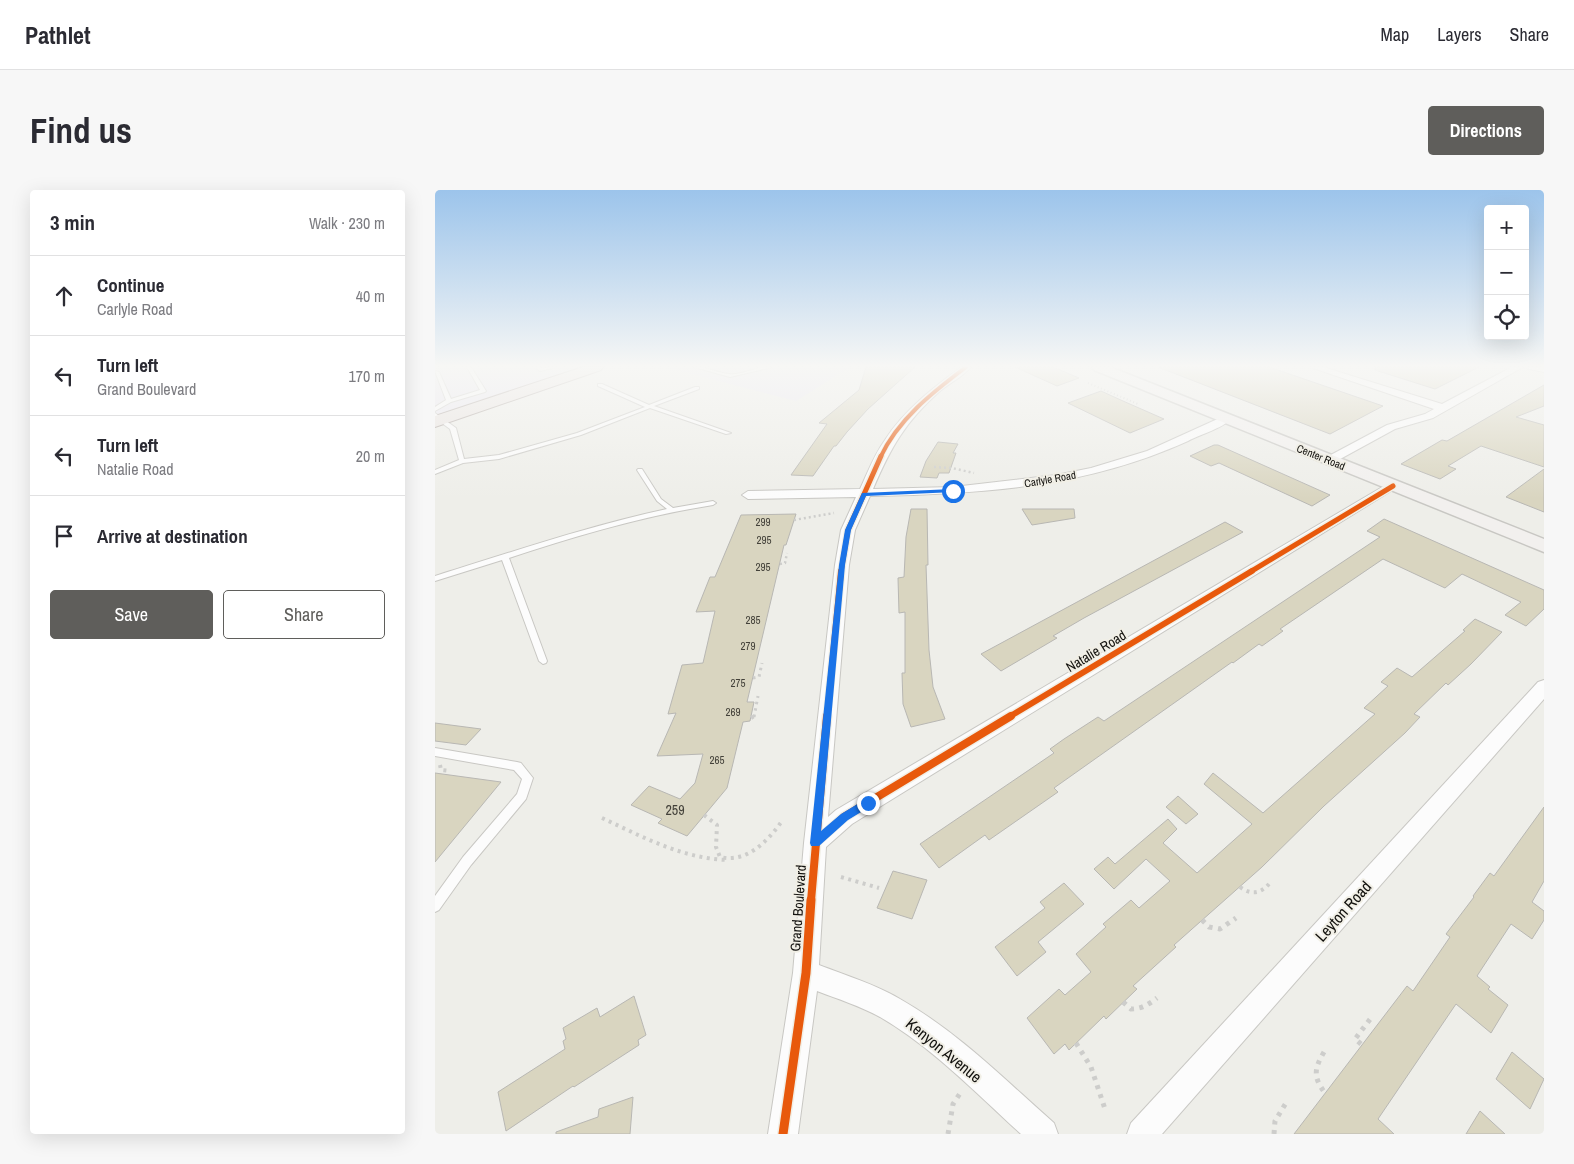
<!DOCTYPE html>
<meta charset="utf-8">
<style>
:root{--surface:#fff;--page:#f7f7f7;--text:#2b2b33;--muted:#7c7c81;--line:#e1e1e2;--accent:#5f5e5b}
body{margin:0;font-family:"Archivo Narrow",sans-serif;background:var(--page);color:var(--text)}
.controls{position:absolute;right:15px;top:15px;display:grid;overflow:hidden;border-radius:5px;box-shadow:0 5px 20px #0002}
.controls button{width:45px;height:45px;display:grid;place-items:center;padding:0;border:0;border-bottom:1px solid var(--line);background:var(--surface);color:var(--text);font:25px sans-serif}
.stop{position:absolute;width:15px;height:15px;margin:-11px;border:4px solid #1a73e8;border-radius:50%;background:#fff}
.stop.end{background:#1a73e8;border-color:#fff;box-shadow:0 1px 5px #0008}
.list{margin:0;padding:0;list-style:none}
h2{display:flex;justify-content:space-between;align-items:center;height:65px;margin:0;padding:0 20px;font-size:21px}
h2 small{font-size:16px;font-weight:400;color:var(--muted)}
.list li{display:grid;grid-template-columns:32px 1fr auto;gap:15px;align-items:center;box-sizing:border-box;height:80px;padding:0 20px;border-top:1px solid var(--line)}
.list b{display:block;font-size:19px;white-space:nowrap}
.list p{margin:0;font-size:16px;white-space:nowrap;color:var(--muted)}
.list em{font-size:16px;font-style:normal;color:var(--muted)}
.actions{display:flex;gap:10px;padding:15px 20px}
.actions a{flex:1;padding:11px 0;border:1px solid var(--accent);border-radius:5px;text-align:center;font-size:18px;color:var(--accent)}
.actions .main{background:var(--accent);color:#fff}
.icon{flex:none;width:28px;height:28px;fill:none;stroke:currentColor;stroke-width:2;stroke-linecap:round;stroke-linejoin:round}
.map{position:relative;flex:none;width:1109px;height:944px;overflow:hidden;border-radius:5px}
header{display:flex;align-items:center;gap:30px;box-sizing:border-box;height:70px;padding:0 25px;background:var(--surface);border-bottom:1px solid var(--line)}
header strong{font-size:24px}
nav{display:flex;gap:28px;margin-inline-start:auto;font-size:18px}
.intro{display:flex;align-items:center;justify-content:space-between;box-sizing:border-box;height:120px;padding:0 30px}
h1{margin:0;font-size:35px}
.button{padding:12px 22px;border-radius:5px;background:var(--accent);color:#fff;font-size:18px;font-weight:700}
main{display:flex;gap:30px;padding:0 30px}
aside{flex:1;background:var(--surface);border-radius:5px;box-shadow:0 5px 20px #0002}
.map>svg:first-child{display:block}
.commercial{fill:#eae7f1}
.building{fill:#d9d5c0;stroke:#b8b7b3}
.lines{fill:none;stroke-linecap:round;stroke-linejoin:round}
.service-casing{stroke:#c8c7c3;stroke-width:2}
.minor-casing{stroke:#c8c7c3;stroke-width:2}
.secondary-casing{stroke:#c8c7c3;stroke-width:3}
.primary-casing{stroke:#a79d98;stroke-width:2}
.path-far4{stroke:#cdcdcb;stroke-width:2;stroke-dasharray:1 2.5;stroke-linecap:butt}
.path-far3{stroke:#cdcdcb;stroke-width:2.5;stroke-dasharray:2 3;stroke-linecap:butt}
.path-far2{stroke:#cdcdcb;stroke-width:3;stroke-dasharray:2.5 4;stroke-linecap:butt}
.path-far1{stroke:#cdcdcb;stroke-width:4;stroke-dasharray:3 4.5;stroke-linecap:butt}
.path{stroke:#cdcdcb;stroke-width:5;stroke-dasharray:4 5.5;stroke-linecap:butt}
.service{fill:#fcfcfc;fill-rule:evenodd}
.minor{fill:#fcfcfc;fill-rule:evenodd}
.secondary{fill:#f2f0ee;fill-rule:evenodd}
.primary{fill:#e9e3e0;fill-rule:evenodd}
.cycleway-far4-casing{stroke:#f1efe6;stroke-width:5.5}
.cycleway-far3-casing{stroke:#f1efe6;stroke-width:8}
.cycleway-far2-casing{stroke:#f1efe6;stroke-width:9}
.cycleway-far1-casing{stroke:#f1efe6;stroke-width:11}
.cycleway-casing{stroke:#f1efe6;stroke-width:12}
.cycleway-far4{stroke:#e8590c;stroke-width:4}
.cycleway-far3{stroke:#e8590c;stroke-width:5}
.cycleway-far2{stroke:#e8590c;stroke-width:6}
.cycleway-far1{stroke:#e8590c;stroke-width:8}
.cycleway{stroke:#e8590c;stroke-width:9}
.route{fill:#1a73e8}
.labels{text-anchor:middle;stroke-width:4;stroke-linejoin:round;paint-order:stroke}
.far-street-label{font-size:11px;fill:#12110e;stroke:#f1efe6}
.number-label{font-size:11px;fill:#44423a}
.street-label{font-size:14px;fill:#12110e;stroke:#f1efe6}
.near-number-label{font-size:14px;fill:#44423a}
.near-street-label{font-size:16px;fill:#12110e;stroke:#f1efe6}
</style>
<header>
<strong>Pathlet</strong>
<nav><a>Map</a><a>Layers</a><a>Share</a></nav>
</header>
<div class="intro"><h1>Find us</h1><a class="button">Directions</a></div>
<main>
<aside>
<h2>3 min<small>Walk · 230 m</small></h2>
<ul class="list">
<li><svg class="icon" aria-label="ahead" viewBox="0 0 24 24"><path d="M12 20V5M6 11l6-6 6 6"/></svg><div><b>Continue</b><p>Carlyle Road</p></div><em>40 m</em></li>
<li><svg class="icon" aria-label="left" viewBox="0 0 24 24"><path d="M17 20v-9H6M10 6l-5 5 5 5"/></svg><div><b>Turn left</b><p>Grand Boulevard</p></div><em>170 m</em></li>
<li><svg class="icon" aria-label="left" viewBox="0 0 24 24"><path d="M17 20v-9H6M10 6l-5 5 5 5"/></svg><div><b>Turn left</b><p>Natalie Road</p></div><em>20 m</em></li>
<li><svg class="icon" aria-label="arrive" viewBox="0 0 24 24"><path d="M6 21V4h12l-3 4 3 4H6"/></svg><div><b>Arrive at destination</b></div></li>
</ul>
<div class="actions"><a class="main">Save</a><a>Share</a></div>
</aside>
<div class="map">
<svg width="1109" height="944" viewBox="0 0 1109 944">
<rect width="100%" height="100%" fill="#eeeee9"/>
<!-- commercial -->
<g class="commercial">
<polygon points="14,177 161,177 0,232 0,179"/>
<polygon points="230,177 415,177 361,211"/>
</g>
<!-- building -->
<g class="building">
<polygon points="431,177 480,177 433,219 412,242 401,256 399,256 378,286 356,285 392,234 384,233 424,200"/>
<polygon points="580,177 618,177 644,188 622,196"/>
<polygon points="723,177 834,177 948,216 895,244"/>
<polygon points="941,177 1044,177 1000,199 940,180"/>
<polygon points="1109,195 1109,216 1081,227 1109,235 1109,277 1046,256 1013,276 1021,279 1005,289 966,274 1007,250 1012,251"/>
<polygon points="666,201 688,211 729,229 695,243 633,213"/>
<polygon points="503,252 523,254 518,263 521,263 514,283 504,283 502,288 485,287 491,271"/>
<polygon points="779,255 783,255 895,305 877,316 784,273 776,276 755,266"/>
<polygon points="1109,279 1109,322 1071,307"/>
<polygon points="476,319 492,319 493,375 491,375 494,460 498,497 510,529 476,537 468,514 467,483 470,483 470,422 464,423 463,388 469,387 471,347"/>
<polygon points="587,319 639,319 640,328 597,335"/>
<polygon points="361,324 351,355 349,355 312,512 319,512 315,531 308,532 292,598 252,646 223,633 227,629 196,615 214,596 245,609 260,593 268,564 222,566 241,523 233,524 247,475 268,473 280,421 261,422 275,387 280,387 306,325"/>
<polygon points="949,329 1109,400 1109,419 1091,436 1070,425 1086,412 1027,384 1010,398 948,369 845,439 848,441 827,456 824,454 798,473 797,472 619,598 623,602 554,650 550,645 504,678 485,654 619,563 615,559 629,549 663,527 669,531 945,347 932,341"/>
<polygon points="790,332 808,342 649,428 618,446 622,448 566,481 546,464"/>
<polygon points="1040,429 1067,442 1036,474 1013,495 1011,493 979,524 985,527 970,543 889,616 827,677 739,755 741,757 698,796 702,799 671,829 669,826 634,860 630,854 619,864 592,828 624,799 630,805 656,782 641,764 671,737 668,734 696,710 704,718 735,691 711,669 679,699 659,679 673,667 680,674 733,629 742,639 728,653 762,683 817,634 769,594 778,583 828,623 940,524 929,518 953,496 946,492 962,478 977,487 1030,441 1028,440"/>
<polygon points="0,533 46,539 31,555 0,551"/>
<polygon points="0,583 66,592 0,672"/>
<polygon points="743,606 763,624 751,634 731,617"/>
<polygon points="1109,617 1109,691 1097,712 1109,721 1109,730 1097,749 1076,734 1042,786 1055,797 1053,799 1073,815 1056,843 1021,814 943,929 959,944 859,944 972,796 978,801 1015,747 1011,744 1039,707 1038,706 1055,683 1059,686"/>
<polygon points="458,681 492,690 477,729 442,718"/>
<polygon points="629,693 649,714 603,752 611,762 582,786 560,757 610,718 605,712"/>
<polygon points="199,806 211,845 203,850 204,855 139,897 138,896 71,941 63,902 130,859 128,851 131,849 128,838 162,818 165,827"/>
<polygon points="1077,862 1109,889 1095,919 1061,889"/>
<polygon points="198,907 195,944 121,944 121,942 163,927 164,919"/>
<polygon points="1045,921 1070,944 1031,944"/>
</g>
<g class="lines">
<!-- service casing -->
<g class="service-casing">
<g id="service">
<polygon points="32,177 36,177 51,201 50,202 16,212 0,221 0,217 11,210 0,181 4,182 16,209 45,200"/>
<polygon points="100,177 104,177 106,178 121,177 105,181"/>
<path d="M259 177C271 176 282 183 294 184 308 186 323 175 337 177L295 187Z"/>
<polygon points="163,194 167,194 214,215 260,197 264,197 264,199 219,216 296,243 291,244 215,218 146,245 64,269 28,273 0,284 0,280 24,270 15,239 0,228 0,223 21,238 29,269 64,265 142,243 210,217 163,196"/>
<path d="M203 279H207L226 309 238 318 278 311 281 313 278 315C208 326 141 346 74 368L112 471 111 473 108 474 104 471 67 370 0 391V386C77 362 153 336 232 319L222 311 202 280Z"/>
<polygon points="0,558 82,572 86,573 98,588 91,609 36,675 4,720 0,722 0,706 28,667 82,604 87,589 79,580 0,566"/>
</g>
</g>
<!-- minor casing -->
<g class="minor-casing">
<g id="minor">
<path d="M526 177H536C527 187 515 193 505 201 470 232 456 257 438 299L518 297 621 285 656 278 712 261 787 227H795L796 229C788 238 764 245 753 251 649 298 546 304 435 306L420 340 414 375 393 627 401 620 954 293H962L964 296 417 634 391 657 384 775C412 786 440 794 465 809 523 842 570 890 619 933L623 944H586C541 903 498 858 445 827 425 816 403 809 382 801L363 944H333L358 783 369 653 400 375 406 340 421 307 313 309 307 305 313 301 425 299C433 282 439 265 450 250 469 220 498 198 526 177Z"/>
<polygon points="875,177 888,177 1007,214 1077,177 1088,177 998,228 960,239 896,274 892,273 890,270 892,267 952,235 990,224 999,219"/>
<polygon points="1092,177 1109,177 1109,182 1094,179"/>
<polygon points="1109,490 1109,509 727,944 692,944 696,933 1103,492"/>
</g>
</g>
<!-- secondary casing -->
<g class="secondary-casing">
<polygon id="secondary" points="657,177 675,177 1109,349 1109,362 659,180"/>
</g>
<!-- primary casing -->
<g class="primary-casing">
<polygon id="primary" points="148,177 168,177 166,180 0,237 0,226"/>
</g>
<!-- path-far4 -->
<polyline class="path-far4" points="653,193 703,214"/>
<!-- path-far3 -->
<g class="path-far3">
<polyline points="499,277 517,278 539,283"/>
<polyline points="359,330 399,323"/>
<polyline points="345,374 350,373 352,363"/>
</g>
<!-- path-far2 -->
<g class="path-far2">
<polyline points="318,488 324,487 327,473"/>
<polyline points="319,527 323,506"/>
</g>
<!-- path-far1 -->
<g class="path-far1">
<polyline points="316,528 319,526"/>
<polyline points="5,575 6,580 15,581"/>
<path d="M269 625 282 635 281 657 285 667C312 673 332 652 347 631"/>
<path d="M167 628C208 647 248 669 294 670"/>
<polyline points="406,687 444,698"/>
<path d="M805 697C816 705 825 704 834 694"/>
</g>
<!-- path -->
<g class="path">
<polyline points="767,730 774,737 785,739 801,728"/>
<path d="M688 812 696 819C707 819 714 814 722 808"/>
<polyline points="641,853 656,877 670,919"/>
<polyline points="926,854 920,849 936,828"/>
<path d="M889 862C879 879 878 887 890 903"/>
<polyline points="513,944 518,914 526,902"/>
<polyline points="839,944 840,931 851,913"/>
</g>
<!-- service -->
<use href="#service" class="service"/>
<!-- minor -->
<use href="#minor" class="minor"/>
<!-- secondary -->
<use href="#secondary" class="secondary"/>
<!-- primary -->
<use href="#primary" class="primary"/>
<!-- cycleway-far4 casing -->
<g class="cycleway-far4-casing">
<path id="cycleway-far4" d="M445 268C463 229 498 202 531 177"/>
</g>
<!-- cycleway-far3 casing -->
<g class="cycleway-far3-casing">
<g id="cycleway-far3">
<polyline points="406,382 413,340 446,266"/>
<polyline points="815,382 958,296"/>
</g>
</g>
<!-- cycleway-far2 casing -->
<g class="cycleway-far2-casing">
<g id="cycleway-far2">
<polyline points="392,527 406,381"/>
<polyline points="574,527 817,381"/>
</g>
</g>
<!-- cycleway-far1 casing -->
<g class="cycleway-far1-casing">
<g id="cycleway-far1">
<polyline points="380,653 409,627 576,526"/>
<polyline points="376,711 392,526"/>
</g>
</g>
<!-- cycleway casing -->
<g class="cycleway-casing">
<polyline id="cycleway" points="348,944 371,783 376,710"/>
</g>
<!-- cycleway-far4 -->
<use href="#cycleway-far4" class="cycleway-far4"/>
<!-- cycleway-far3 -->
<use href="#cycleway-far3" class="cycleway-far3"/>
<!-- cycleway-far2 -->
<use href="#cycleway-far2" class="cycleway-far2"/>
<!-- cycleway-far1 -->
<use href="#cycleway-far1" class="cycleway-far1"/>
<!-- cycleway -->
<use href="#cycleway" class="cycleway"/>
</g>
<!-- sky -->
<linearGradient id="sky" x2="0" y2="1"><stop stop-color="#9cc4eb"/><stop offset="0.57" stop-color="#f7f7f5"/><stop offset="1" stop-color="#f7f7f5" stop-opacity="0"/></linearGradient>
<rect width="1109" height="309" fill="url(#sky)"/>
<!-- route -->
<polygon class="route" points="518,299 520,302 431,306 416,340 410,375 386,641 406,624 429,610 433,609 438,613 436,616 413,630 384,656 376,656 375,653 404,375 410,340 427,303"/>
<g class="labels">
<!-- far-street labels -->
<g class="far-street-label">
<text transform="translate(886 267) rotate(22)" y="4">Center Road</text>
<text transform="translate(615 289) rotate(-10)" y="4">Carlyle Road</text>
</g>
<!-- number labels -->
<g class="number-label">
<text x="328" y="336">299</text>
<text x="329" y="354">295</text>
<text x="328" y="381">295</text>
<text x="318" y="434">285</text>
<text x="313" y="460">279</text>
<text x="303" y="497">275</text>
<text x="298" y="526">269</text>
<text x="282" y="574">265</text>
</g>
<!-- street labels -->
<g class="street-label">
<text transform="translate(661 461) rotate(-31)" y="5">Natalie Road</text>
<text transform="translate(363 718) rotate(-86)" y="5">Grand Boulevard</text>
</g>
<!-- near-number labels -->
<g class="near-number-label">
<text x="240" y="625">259</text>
</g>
<!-- near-street labels -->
<g class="near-street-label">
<text transform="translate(908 721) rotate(-48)" y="6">Leyton Road</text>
<text transform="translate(509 860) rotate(39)" y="6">Kenyon Avenue</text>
</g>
</g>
</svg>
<div class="controls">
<button>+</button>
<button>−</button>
<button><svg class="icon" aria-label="locate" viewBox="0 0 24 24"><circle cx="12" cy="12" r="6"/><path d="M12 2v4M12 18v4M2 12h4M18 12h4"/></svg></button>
</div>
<div class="stop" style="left:518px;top:301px"></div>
<div class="stop end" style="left:433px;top:613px"></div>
</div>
</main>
